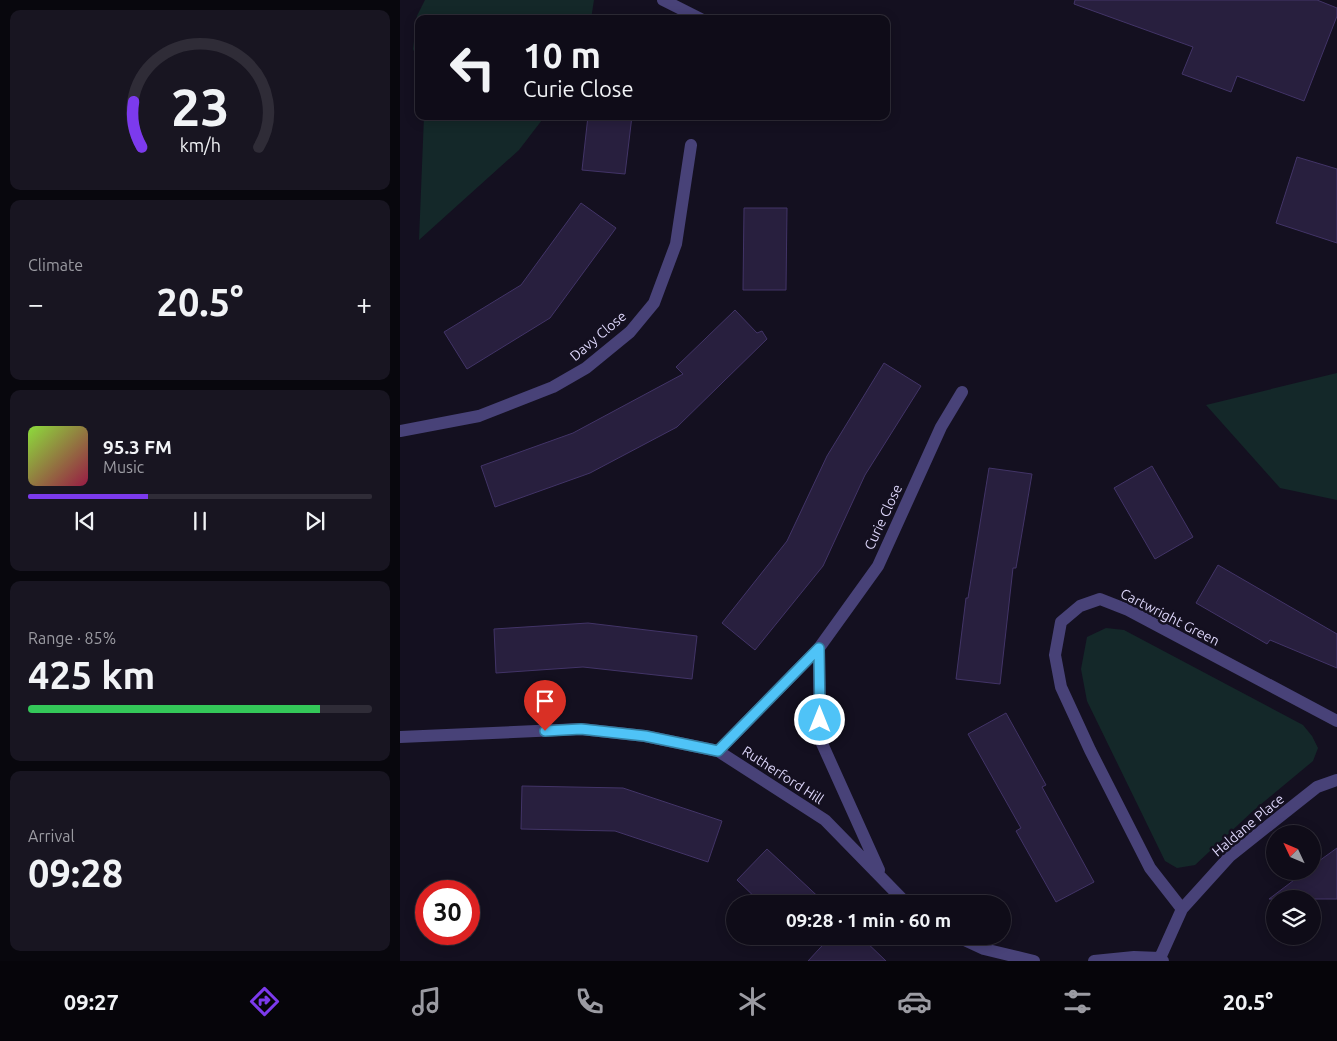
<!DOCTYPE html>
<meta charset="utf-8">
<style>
body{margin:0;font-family:Ubuntu,sans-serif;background:#181521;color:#f1f3f6;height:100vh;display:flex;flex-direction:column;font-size:19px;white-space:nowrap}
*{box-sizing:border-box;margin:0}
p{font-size:16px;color:#9b9ba2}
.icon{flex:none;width:28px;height:28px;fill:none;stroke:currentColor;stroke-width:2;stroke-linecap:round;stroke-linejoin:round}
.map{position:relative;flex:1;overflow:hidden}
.details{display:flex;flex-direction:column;gap:10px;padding:10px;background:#08070d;width:400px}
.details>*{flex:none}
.top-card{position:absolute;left:15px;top:15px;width:475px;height:105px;border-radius:10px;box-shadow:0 2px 12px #0003,0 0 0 1px #2f2c37;background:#0f0c18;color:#f1f3f6;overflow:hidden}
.needle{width:32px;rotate:314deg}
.buttons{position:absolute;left:866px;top:825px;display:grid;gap:10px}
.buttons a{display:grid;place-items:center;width:55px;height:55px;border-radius:50%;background:#0f0c18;box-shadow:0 2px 12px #0003,0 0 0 1px #2f2c37;font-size:25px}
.speed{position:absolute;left:15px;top:880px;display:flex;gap:10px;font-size:25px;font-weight:700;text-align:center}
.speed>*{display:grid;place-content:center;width:65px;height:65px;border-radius:50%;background:#0f0c18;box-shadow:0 2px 12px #0003,0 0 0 1px #2f2c37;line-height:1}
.speed .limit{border:8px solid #d22;background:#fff;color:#111}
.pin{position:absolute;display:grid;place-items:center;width:42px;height:42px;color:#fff;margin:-51px -21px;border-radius:50% 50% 50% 0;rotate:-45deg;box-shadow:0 0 5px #0007}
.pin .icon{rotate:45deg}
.me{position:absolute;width:55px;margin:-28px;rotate:0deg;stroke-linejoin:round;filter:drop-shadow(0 0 4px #0008)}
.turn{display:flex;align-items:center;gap:18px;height:105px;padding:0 25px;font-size:22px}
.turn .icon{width:65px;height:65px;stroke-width:2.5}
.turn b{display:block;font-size:35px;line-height:42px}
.big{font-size:38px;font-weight:600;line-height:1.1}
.details .widget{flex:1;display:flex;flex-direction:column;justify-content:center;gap:8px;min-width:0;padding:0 18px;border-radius:10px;background:#181521}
.details .dial{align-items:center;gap:0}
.dial svg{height:130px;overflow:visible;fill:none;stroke:#2f2c37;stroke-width:7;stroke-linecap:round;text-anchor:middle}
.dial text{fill:#f1f3f6;stroke:none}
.song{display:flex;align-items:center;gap:15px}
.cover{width:60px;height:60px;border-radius:8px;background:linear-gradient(135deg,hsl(90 70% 55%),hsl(340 70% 35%))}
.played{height:5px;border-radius:2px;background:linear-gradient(90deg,#7c3aed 35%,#2f2c37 35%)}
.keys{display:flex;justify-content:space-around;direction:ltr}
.heat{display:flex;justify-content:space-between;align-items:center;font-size:28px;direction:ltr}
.charge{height:8px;border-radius:4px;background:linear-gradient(90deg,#34c759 85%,#2f2c37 0)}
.trip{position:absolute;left:326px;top:895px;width:285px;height:50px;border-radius:25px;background:#0f0c18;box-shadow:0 2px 12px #0003,0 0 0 1px #2f2c37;font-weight:600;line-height:50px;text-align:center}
.menu{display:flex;height:80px;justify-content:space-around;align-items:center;background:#06050a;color:#9b9ba2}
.menu .icon{width:35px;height:35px}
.menu .selected{color:#7c3aed}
.menu b{font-size:22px;color:#f1f3f6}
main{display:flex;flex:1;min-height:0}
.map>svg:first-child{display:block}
.green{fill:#142829}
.building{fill:#281f3e;stroke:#423467}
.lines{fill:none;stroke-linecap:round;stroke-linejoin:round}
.minor{stroke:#484278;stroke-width:12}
.route-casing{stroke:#337fa1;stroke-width:12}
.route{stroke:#4fc3f7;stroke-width:9}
.labels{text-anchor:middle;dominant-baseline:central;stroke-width:5;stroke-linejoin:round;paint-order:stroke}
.street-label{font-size:14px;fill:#dcd5f9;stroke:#141020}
</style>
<main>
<section class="details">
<div class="widget dial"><svg viewBox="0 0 100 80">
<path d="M14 69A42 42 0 1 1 86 69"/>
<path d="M14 69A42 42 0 0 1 9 41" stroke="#7c3aed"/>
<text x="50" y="56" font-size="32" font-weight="700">23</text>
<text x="50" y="72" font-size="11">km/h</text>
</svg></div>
<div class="widget"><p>Climate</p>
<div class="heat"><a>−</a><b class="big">20.5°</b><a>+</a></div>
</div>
<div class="widget">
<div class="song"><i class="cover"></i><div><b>95.3 FM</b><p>Music</p></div></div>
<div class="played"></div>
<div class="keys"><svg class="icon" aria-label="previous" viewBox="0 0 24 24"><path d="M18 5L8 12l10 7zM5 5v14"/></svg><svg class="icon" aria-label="pause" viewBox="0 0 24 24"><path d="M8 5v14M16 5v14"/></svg><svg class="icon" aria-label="next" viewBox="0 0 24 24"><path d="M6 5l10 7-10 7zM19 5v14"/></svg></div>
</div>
<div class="widget"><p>Range · 85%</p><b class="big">425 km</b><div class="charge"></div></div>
<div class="widget"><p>Arrival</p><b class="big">09:28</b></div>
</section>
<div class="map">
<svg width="937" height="961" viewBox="0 0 937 961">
<rect width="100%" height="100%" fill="#141020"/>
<path class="green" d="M25,0H194L191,19H19V63L13,49L17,16Z
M24,116H145L119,150L19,240Z
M937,373V500L880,488L806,405Z
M706,628L724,630L903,725L912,736L918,748L913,761L854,810L795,865L777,868L765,861L687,701L681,669L687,637Z"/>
<path class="building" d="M675,0H917L937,8V16L904,101L837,76L831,92L782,74L793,47L674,4Z
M188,116H232L225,174L182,170Z
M897,157L937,169V243L876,223Z
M181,203L216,228L150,318L67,369L44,332L121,285Z
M344,208H387L386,290H343Z
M335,310L357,333L362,331L367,339L277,427L190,473L95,507L81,466L173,433L283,374L276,367Z
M484,363L521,386L465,475L423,566L355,650L322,623L387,541L427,456Z
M752,466L793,537L755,559L714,488Z
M589,468L632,474L616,568H613L600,684L556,679L566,598H568Z
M818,565L937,634V668L870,640L867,644L796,603Z
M188,623L297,636L292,679L183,667L96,673L94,629Z
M606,713L646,785L642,787L694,882L656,902L616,831L621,828L568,734Z
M122,786L223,788L322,821L308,862L215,831L121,829Z
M937,848V899H869L906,871H912V866Z
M367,849L396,876L426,904H362L337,880Z
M431,936H460L486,961H408Z"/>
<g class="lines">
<path class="minor" d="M263,0L301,19
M0,431L79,416L153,387L186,368L230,332L254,303L276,244L291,145
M419,648L420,739L479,870
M0,737L181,729L245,736L318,751L425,820L507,904
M318,751L419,648L478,566L541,427L562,392
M782,909L750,868L690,750L661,687L655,655L661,622L680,606L700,599L728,610L937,721
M556,936L584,949L634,961
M760,958L782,909L830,856L917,787L937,780
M694,961L734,957L760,958L763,961"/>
</g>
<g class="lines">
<defs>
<path id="route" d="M145,731L181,729L245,736L318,751L419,648L420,720"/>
</defs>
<use href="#route" class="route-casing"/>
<use href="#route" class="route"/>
</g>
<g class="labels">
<g class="street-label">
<text transform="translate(198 336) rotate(-40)">Davy Close</text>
<text transform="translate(483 517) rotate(-65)">Curie Close</text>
<text transform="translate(770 617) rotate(27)">Cartwright Green</text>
<text transform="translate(383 775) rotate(33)">Rutherford Hill</text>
<text transform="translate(848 825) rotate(-40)">Haldane Place</text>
</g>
</g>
</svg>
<div class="buttons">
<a><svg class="needle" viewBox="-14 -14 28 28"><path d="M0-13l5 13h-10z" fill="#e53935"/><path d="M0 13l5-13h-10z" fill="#9b9ba2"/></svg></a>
<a><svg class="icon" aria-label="layers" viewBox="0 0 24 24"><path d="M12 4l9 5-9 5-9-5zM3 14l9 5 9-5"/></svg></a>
</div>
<div class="speed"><div class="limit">30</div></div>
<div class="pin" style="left:145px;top:731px;background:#d93025"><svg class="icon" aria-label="arrive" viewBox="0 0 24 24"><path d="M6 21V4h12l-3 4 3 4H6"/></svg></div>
<svg class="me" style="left:420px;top:720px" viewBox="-20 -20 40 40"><circle r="17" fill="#4fc3f7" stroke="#fff" stroke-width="3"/><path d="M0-11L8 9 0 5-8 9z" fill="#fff"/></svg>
<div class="trip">09:28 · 1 min · 60 m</div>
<div class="top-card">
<div class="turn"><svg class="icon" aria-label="left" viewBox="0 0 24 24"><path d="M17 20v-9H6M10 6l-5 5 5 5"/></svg><div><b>10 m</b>Curie Close</div></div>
</div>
</div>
</main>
<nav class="menu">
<b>09:27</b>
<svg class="icon selected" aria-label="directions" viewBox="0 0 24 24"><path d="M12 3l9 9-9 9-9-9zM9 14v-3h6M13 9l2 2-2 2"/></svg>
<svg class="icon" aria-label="music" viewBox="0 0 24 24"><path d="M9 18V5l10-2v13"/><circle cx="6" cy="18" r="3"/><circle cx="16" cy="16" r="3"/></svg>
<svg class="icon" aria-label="phone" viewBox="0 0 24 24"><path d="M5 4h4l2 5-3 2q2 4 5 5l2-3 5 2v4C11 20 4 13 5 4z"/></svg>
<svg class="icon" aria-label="climate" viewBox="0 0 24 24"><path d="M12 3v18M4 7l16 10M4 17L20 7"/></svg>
<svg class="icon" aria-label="car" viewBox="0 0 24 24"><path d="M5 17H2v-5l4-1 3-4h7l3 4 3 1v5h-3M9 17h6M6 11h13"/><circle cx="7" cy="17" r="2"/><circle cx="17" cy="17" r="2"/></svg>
<svg class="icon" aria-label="filters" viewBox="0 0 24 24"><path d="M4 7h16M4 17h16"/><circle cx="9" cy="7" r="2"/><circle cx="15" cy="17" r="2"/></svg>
<b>20.5°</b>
</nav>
